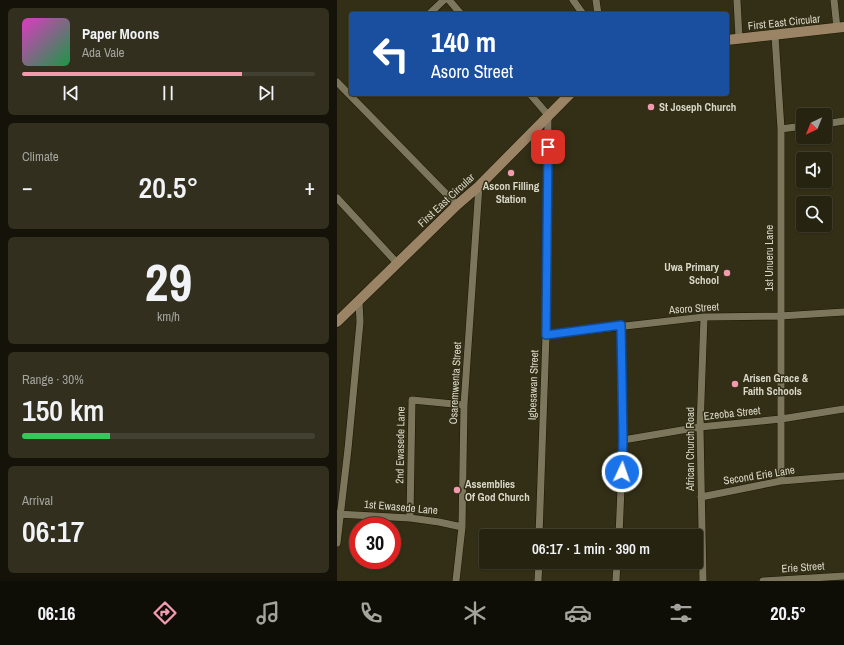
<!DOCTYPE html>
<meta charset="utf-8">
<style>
body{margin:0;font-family:"Archivo Narrow",sans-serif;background:#322f1e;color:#f1f3f6;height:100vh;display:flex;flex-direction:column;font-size:15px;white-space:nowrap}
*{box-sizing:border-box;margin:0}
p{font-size:13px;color:#a4a49f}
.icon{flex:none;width:22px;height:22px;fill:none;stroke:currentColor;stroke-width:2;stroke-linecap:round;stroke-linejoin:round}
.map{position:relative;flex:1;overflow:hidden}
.details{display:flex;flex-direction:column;gap:8px;padding:8px;background:#151309;width:337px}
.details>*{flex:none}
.top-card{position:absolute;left:12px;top:12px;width:380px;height:84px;border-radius:4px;box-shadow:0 1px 3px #0004,0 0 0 1px #424030;background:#1a4fa0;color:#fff;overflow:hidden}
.needle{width:26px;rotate:223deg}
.buttons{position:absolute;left:459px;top:108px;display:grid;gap:8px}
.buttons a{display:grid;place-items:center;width:36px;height:36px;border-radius:4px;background:#262310;box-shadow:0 1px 3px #0004,0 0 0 1px #424030;font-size:20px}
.speed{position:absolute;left:12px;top:517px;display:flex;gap:8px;font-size:20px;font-weight:700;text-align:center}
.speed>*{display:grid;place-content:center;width:52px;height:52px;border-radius:50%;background:#262310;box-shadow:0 1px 3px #0004,0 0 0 1px #424030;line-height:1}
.speed .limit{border:6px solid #d22;background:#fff;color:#111}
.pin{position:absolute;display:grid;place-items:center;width:34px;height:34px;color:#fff;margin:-17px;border-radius:8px;box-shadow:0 2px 6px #0006}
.me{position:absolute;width:44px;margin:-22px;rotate:3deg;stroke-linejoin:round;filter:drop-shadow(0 0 3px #0008)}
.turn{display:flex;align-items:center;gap:14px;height:84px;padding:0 16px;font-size:18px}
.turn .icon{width:52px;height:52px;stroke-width:2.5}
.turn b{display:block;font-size:28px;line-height:34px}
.big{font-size:30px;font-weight:600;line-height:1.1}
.details .widget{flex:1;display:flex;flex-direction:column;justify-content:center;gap:6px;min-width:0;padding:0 14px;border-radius:6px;background:#322f1e}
.details .dial{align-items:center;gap:0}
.dial b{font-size:52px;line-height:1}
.song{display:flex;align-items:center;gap:12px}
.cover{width:48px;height:48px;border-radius:6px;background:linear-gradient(135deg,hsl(310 70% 55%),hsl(140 70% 35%))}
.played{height:4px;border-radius:2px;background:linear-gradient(90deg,#f29aae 75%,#424030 75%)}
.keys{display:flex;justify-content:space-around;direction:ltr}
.heat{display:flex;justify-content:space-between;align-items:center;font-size:22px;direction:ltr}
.charge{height:6px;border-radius:3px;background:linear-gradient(90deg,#34c759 30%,#424030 0)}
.trip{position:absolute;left:142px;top:529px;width:224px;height:40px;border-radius:4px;background:#262310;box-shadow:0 1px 3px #0004,0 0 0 1px #424030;font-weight:600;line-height:40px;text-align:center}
.tabs{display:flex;height:64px;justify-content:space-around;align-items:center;background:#0f0e06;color:#a4a49f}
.tabs .icon{width:28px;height:28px}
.tabs .active{color:#f29aae}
.tabs b{font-size:18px;color:#f1f3f6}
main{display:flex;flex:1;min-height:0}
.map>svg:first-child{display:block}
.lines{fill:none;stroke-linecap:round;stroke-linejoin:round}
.street-casing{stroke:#1b1601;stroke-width:8}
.secondary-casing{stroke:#1b1601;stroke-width:11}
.street{stroke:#7b765c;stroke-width:7}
.secondary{stroke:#9b8365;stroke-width:10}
.route-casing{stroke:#114b97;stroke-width:10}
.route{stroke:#1a73e8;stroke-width:7}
.poi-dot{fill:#f29aae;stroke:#332f16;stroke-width:1.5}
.labels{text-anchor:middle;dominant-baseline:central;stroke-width:3;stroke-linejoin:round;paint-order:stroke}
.street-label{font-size:11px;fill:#dad8c9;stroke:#332f16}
.poi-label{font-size:11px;font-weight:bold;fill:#dad8c9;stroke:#332f16;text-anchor:start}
</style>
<main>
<section class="details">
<div class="widget">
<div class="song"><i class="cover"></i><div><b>Paper Moons</b><p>Ada Vale</p></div></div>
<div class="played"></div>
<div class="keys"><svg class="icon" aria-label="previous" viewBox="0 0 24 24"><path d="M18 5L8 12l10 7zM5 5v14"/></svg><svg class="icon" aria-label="pause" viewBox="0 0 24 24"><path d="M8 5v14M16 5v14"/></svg><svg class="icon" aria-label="next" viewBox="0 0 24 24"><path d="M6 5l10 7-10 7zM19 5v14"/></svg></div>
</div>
<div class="widget"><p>Climate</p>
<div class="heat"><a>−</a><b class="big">20.5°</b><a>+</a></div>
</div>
<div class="widget dial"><b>29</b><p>km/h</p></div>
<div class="widget"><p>Range · 30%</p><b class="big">150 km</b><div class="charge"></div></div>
<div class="widget"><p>Arrival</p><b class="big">06:17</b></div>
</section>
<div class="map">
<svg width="507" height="581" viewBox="0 0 507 581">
<rect width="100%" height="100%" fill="#332f16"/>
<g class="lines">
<defs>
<path id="street" d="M112,0L124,14
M236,0L246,14
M259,0L261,14
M400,0L402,38
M497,0L500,28
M92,14L107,0
M438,36L444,129V481
M0,82L120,205
M193,94L211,115L209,335L202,536
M488,124L507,121
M444,129L466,126
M0,198L61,264
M209,335L367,317L443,316L507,312
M286,440L363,427L444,419L507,409
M364,497L444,481L507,476
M0,514L73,518L102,522L125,527
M73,518L75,400L127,405
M282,536L286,440L284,325
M0,543L11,449L23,322L22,302
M119,581L125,527L127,405L142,186
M201,581L202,562
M279,581L280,562
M366,581L363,427L367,317
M426,581L507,576"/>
<path id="secondary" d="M390,40L507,27
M0,322L120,205L142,186L233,94"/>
</defs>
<use href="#street" class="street-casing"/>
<use href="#secondary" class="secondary-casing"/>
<use href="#street" class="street"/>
<use href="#secondary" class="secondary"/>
</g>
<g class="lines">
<defs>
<path id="route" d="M211,147L209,335L284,325L286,440L285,472"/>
</defs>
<use href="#route" class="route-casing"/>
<use href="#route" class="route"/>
</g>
<g class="poi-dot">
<circle cx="314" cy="107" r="4"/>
<circle cx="174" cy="173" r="4"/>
<circle cx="390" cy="273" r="4"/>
<circle cx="398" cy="384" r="4"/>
<circle cx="120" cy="490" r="4"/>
</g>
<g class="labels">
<g class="street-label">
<text transform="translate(447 22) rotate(-6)">First East Circular</text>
<text transform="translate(109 200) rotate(-43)">First East Circular</text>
<text transform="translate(432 258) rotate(-90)">1st Unueru Lane</text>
<text transform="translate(357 308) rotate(-4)">Asoro Street</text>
<text transform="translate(118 383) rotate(-87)">Osaremwenta Street</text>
<text transform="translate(196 385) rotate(-88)">Igbesawan Street</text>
<text transform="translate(395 413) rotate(-6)">Ezeoba Street</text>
<text transform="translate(63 445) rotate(-89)">2nd Ewasede Lane</text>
<text transform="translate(353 449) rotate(-90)">African Church Road</text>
<text transform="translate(422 475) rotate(-9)">Second Erie Lane</text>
<text transform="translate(64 507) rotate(5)">1st Ewasede Lane</text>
<text transform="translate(466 567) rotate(-4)">Erie Street</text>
</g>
<g class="poi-label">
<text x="322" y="107">St Joseph Church</text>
<text x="174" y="186" text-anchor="middle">Ascon Filling<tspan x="174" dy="13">Station</tspan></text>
<text x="382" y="267" text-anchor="end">Uwa Primary<tspan x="382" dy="13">School</tspan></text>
<text x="406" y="378">Arisen Grace &amp;<tspan x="406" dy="13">Faith Schools</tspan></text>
<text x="128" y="484">Assemblies<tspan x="128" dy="13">Of God Church</tspan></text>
</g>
</g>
</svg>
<div class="buttons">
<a><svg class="needle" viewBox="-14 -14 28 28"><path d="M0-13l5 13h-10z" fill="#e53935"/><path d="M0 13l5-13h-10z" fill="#a4a49f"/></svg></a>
<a><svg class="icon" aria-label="sound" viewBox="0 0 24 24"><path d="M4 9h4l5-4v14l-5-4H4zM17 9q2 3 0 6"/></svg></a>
<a><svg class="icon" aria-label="search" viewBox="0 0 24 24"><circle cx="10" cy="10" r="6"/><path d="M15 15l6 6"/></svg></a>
</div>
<div class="speed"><div class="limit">30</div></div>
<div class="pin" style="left:211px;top:147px;background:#d93025"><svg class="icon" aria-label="arrive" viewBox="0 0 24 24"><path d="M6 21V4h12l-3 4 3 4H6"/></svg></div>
<svg class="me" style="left:285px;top:472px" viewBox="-20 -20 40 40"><circle r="17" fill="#1a73e8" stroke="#fff" stroke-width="3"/><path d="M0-11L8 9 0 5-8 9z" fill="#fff"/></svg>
<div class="trip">06:17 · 1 min · 390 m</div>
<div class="top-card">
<div class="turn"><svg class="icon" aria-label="left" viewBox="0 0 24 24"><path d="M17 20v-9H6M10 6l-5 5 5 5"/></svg><div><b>140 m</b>Asoro Street</div></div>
</div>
</div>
</main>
<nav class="tabs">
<b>06:16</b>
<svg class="icon active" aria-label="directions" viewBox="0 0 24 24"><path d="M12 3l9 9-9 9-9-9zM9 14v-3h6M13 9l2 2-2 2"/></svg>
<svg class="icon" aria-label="music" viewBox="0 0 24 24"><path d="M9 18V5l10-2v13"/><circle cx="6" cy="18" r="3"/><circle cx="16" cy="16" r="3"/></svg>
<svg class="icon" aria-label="phone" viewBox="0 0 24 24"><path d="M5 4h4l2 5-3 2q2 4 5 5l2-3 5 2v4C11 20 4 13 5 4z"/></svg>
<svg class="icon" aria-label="climate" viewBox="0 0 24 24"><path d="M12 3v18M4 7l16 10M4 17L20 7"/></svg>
<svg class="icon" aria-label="car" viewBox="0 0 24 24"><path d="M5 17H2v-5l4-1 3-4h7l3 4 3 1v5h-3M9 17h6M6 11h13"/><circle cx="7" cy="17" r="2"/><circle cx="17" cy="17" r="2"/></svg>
<svg class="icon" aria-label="filters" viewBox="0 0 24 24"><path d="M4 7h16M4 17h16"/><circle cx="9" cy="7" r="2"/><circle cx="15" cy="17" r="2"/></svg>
<b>20.5°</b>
</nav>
